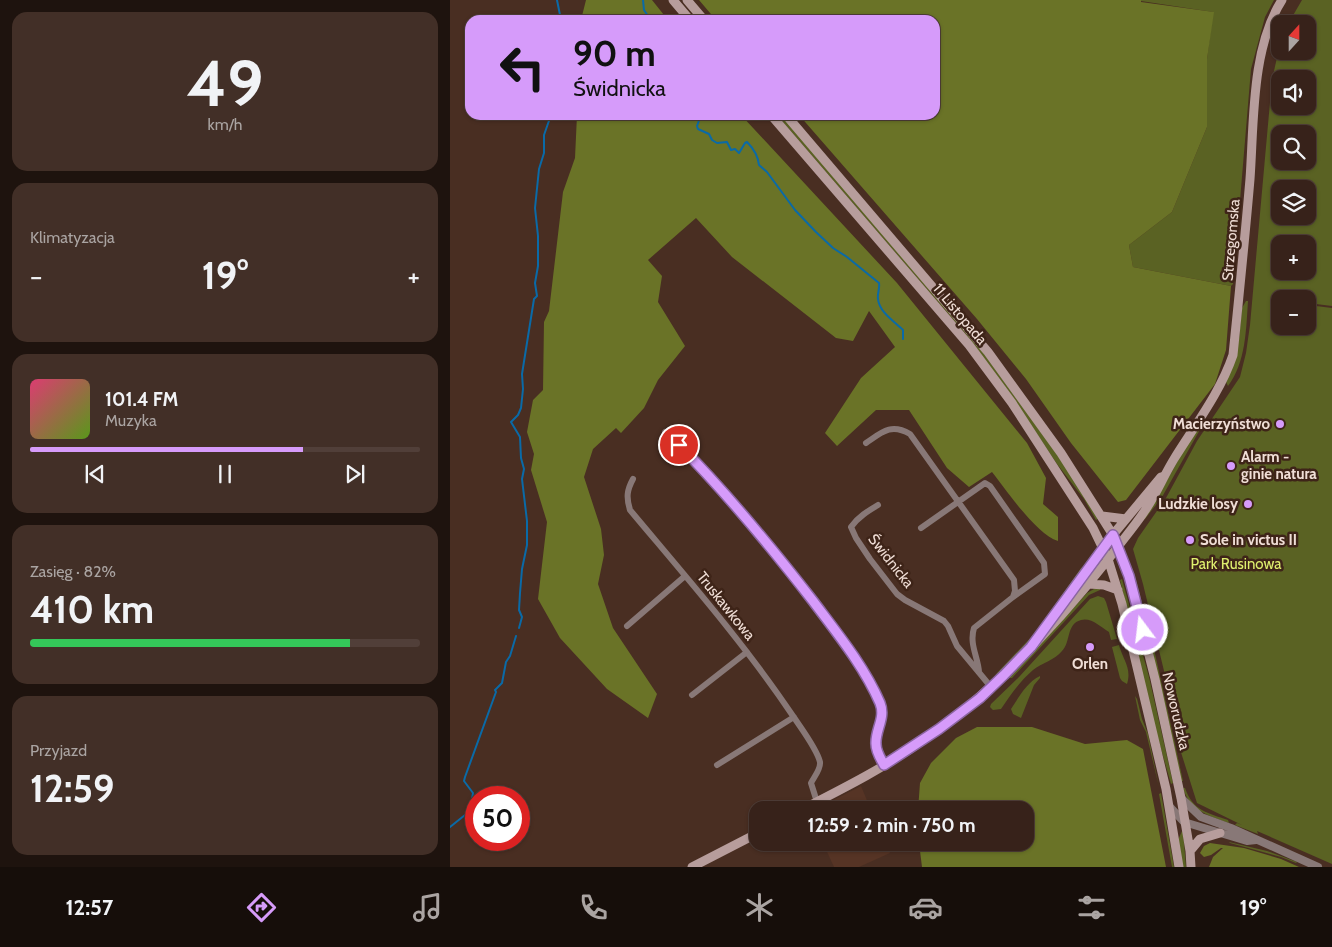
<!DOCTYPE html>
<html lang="pl">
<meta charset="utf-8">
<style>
body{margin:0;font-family:Cabin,sans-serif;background:#422f27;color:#f1f3f6;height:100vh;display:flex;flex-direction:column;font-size:19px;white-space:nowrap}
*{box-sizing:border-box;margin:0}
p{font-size:16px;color:#aaa4a2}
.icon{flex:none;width:28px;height:28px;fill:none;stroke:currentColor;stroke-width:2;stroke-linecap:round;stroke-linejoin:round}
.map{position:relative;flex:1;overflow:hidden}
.drawer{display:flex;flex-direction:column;gap:12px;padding:12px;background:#1e130e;width:450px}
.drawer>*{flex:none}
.guide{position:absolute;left:15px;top:15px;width:475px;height:105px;border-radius:15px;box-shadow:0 1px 4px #0004,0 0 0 1px #513f39;background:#d69bfa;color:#111;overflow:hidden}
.needle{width:32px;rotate:21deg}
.buttons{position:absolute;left:821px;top:15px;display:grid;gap:10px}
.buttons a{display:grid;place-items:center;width:45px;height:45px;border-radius:10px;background:#37221a;box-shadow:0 1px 4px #0004,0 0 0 1px #513f39;font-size:25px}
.speed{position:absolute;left:15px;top:786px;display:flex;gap:10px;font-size:25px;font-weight:700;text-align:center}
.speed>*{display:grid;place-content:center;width:65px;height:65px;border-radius:50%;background:#37221a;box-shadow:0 1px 4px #0004,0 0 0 1px #513f39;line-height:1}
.speed .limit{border:8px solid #d22;background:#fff;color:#111}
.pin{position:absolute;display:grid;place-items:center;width:42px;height:42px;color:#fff;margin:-21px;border:2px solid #fff;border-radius:50%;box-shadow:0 1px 5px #0007}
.me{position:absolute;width:55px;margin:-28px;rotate:345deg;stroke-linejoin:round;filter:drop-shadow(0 0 4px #0008)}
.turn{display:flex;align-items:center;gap:18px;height:105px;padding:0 25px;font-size:22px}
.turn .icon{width:65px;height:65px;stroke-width:2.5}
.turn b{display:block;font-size:35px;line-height:42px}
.big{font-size:38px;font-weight:700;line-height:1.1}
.drawer .widget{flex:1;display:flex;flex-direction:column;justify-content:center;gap:8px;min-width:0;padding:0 18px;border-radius:15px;background:#422f27}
.drawer .dial{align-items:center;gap:0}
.dial b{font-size:65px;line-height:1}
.song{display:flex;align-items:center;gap:15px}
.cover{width:60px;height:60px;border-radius:8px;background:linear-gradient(135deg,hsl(340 70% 55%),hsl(90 70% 35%))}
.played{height:5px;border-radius:2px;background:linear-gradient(90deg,#d69bfa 70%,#513f39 70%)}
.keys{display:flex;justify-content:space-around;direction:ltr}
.heat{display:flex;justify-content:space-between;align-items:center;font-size:28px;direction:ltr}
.charge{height:8px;border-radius:4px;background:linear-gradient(90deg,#34c759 82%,#513f39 0)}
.trip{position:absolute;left:299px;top:801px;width:285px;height:50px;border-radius:15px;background:#37221a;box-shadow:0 1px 4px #0004,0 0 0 1px #513f39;font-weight:700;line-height:50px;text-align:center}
.tab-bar{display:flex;height:80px;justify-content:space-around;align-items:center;background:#160e0a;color:#aaa4a2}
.tab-bar .icon{width:35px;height:35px}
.tab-bar .current{color:#d69bfa}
.tab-bar b{font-size:22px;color:#f1f3f6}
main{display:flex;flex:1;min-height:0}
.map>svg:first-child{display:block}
.built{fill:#563425}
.green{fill:#5a6223;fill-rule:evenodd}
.forest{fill:#6a7327}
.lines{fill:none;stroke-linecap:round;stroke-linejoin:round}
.stream{stroke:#0a6aa7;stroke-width:2}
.minor{stroke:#887877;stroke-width:6}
.tertiary{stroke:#887877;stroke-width:8}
.secondary{stroke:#b79d9c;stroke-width:9}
.route-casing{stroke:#8b65a2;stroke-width:12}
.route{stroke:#d69bfa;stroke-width:9}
.poi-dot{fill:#d69bfa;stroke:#3e2418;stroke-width:2}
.labels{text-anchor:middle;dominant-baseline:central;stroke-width:5;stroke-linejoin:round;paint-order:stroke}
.street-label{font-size:15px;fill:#f0ded6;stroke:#3e2418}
.poi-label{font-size:15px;font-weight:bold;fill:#f0ded6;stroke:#3e2418;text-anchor:end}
.park-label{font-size:15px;fill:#deef6e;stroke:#3e2418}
</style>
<main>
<section class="drawer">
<div class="widget dial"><b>49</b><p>km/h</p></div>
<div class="widget"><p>Klimatyzacja</p>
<div class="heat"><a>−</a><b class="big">19°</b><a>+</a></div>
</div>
<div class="widget">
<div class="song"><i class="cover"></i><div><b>101.4 FM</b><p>Muzyka</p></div></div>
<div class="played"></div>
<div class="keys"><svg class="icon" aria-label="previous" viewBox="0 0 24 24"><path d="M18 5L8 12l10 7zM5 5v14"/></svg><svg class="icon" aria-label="pause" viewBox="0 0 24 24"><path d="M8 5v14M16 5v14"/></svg><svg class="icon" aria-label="next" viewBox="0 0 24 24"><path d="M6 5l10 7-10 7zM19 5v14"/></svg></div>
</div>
<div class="widget"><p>Zasięg · 82%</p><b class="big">410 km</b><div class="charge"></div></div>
<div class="widget"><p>Przyjazd</p><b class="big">12:59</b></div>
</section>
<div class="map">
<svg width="882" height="867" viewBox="0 0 882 867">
<rect width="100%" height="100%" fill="#492e22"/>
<path class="built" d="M411,786L421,810H364Z
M373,843H435L440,853L409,867H384Z"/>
<path class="green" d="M691,0H824L815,17L801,69L783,284L781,286L683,267L679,245L722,212L757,127V59L763,12L691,1Z
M852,0H882V306L858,303V299L826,300L830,301V326H858V305L882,308V864L807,831L808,834L785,825L787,823L792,825L747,803L729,746L715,675L693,584L683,549L688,538L716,498L747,441L790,377L796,353L800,325L822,80L830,44V51H858V24H838ZM830,79H858V106H830ZM830,134H858V161H830ZM830,189H858V216H830ZM830,244H858V271H830Z
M327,115H331L521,336L611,460L649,518L646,520L634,499L607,464L562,396L519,338Z
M796,301H798C796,330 796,362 778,386L776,382L789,339L792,308Z
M747,426H752L712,497L695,519L693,518L710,493Z
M633,567L588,631L552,670L545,675L585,633L631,568Z
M684,575L685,576L704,649L733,781H731L701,646L682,576Z
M672,579L699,677L723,783L721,784L705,728L670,580Z
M651,588L650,590L639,595L562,678H559L637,593L644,589Z
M648,596L654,598L656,602L667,639L661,640L659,632C651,627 641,617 631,620C616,624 621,642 612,651C605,660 592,663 583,670C570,681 560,696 551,709L543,710L540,707L541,704L569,677L640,599Z
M669,645C673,660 682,668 677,684L672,681L670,678L662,647Z
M590,676V678L584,685L571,718L563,714L561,709C569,697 577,682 590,676Z
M685,696L687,699L692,719L698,734L709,787L696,732L690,720Z
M733,788H735C743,811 758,813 778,820L779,823C759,816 739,810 733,788Z
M711,793L724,867H722L709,794Z
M732,831H733L736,867H732L728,840Z
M779,842L817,851L847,862L846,863L831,857L780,843Z"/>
<path class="forest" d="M136,0H202L218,20H131Z
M249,0H691V2L764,12L757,59V127L722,212L679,245L683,267L781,286L776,350L765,384L676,500L668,502L621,443L576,379L527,319L349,115H485V20H266Z
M127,115H291L447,283L577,443L596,478L593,504L608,517V541C586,534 557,491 542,472L519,487L497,468L459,410H426L387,446L375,433L411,378L445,347L419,311L403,341L386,338L282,257L246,218L198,260L212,276L208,302L235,346L208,380L194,408L171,433L166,428L143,449L134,477L151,529L154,555L148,584L163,628L207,694L198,718L157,689L110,638L88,599L97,522L81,470L84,454L77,432L83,400L93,390L94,322L99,311L113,192L125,158Z
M527,727H582L635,744L677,740L693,749L716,867H472L469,843L575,842V810H468L470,783L481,763L506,738Z
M760,843L794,848L831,859L849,867H759L763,857L773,848H771L761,855L754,857L750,853L754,846Z"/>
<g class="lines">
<path class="stream" d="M107,0L111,20
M193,0L194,10L198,16V20
M251,115L247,126L248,129L259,134L262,140L267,143L277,142L281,150L285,149L289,153L295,143L297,142C304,149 308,156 309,165L317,172L345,210L366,232L383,248L397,257L429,283C430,289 427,294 428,299C429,312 445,322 453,330V339
M69,628L72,617L69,610L70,593L72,569L77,545V521L72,479L74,469L71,458L70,437L61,422L68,415L71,408L73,389L72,374L84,299L87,296L85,283L88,266V236L85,208L89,169L94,153V135L101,115
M0,827L20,811L23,793L14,781L15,777L46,692L45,690L52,683L56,662L60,656L66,636"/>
<path class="minor" d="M215,432L257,473L310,534L390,636L417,679L430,705L432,719L426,743L427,752L434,765
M416,443C432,432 441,423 460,434L564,580L565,591L563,597L524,628C519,644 528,657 529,672
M183,479C177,490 176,497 180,510C236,577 294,643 343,716C351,728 367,749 370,762C371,769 364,777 361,783L367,802
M428,505C418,511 408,517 401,527L406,538L420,559L447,594L455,600L494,621L498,626L507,646L541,687
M471,528L535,483L540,486L594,563L595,574L563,597
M177,626L235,576
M242,695L297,652
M267,765L344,717"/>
<path class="tertiary" d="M731,798L751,817L781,828L868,867
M720,807L734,822L797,841L806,840"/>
<path class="secondary" d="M223,0L240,20
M237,0L254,20
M321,115L519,345L562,403L643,528L658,559L672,604L716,789L729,867
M336,115L538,352L611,453L663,535L679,576L705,679L731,798L740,851L741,867
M652,516L676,519
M639,584L654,585L668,590
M597,624L666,531L711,477
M351,810C392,789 434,768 472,741C545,691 606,626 660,557C671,542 684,527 694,512C706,495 713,477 724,459C745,425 770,393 783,355C789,296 795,238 800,179C804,124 801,48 832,0
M740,851L750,839L770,833
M242,867L308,833"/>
</g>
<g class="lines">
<defs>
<path id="route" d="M229,445C278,494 321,547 363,601C387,633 414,666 430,703C436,718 425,730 426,744C426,752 431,759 434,765L489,729L530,698L554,675L581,647L663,535L679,576L693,630"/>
</defs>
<use href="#route" class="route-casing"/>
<use href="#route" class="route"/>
</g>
<g class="poi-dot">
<circle cx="830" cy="424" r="5"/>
<circle cx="781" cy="466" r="5"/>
<circle cx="798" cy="504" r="5"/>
<circle cx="740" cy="540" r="5"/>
<circle cx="640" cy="647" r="5"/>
</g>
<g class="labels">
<g class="street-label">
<text transform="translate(781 240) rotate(-85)">Strzegomska</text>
<text transform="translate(510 314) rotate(50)">11 Listopada</text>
<text transform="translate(441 561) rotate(52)">Świdnicka</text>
<text transform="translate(276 606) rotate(51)">Truskawkowa</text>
<text transform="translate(726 711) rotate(77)">Noworudzka</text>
</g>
<g class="poi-label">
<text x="820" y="424">Macierzyństwo</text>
<text x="791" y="457" text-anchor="start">Alarm -<tspan x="791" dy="17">ginie natura</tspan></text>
<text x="788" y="504">Ludzkie losy</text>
<text x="750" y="540" text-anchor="start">Sole in victus II</text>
<text x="640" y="664" text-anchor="middle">Orlen</text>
</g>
<g class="park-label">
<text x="786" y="564">Park Rusinowa</text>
</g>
</g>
</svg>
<div class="buttons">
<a><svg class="needle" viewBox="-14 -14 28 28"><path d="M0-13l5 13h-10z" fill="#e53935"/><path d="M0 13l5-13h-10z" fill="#aaa4a2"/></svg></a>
<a><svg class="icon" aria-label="sound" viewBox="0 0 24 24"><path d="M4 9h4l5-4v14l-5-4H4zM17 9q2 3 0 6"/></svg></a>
<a><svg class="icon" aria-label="search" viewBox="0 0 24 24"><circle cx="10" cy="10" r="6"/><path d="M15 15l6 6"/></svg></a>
<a><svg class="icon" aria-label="layers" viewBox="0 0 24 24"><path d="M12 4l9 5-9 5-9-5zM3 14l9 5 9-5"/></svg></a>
<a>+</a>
<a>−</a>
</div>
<div class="speed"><div class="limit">50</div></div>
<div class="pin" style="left:229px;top:445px;background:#d93025"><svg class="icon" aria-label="arrive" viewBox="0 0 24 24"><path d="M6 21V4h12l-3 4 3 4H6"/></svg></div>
<svg class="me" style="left:693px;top:630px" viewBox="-20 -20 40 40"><circle r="17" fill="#d69bfa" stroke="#fff" stroke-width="3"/><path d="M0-11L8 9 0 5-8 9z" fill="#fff"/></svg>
<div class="trip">12:59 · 2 min · 750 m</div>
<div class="guide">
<div class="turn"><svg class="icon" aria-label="left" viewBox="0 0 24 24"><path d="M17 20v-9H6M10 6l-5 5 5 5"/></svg><div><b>90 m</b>Świdnicka</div></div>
</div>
</div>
</main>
<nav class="tab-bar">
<b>12:57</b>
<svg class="icon current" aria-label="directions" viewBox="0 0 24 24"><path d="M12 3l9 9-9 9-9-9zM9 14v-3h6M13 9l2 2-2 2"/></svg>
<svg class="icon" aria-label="music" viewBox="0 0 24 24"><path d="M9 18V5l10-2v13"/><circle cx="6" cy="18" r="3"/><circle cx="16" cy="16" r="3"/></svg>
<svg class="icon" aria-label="phone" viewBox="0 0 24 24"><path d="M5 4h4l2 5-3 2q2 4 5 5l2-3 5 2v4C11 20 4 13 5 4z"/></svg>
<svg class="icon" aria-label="climate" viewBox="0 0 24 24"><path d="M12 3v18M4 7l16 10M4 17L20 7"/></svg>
<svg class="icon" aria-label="car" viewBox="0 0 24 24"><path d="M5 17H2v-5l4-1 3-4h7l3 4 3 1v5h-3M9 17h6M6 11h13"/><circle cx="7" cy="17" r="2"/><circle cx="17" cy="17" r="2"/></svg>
<svg class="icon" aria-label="filters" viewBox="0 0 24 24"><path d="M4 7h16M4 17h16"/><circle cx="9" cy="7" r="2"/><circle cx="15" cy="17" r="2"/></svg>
<b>19°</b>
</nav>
